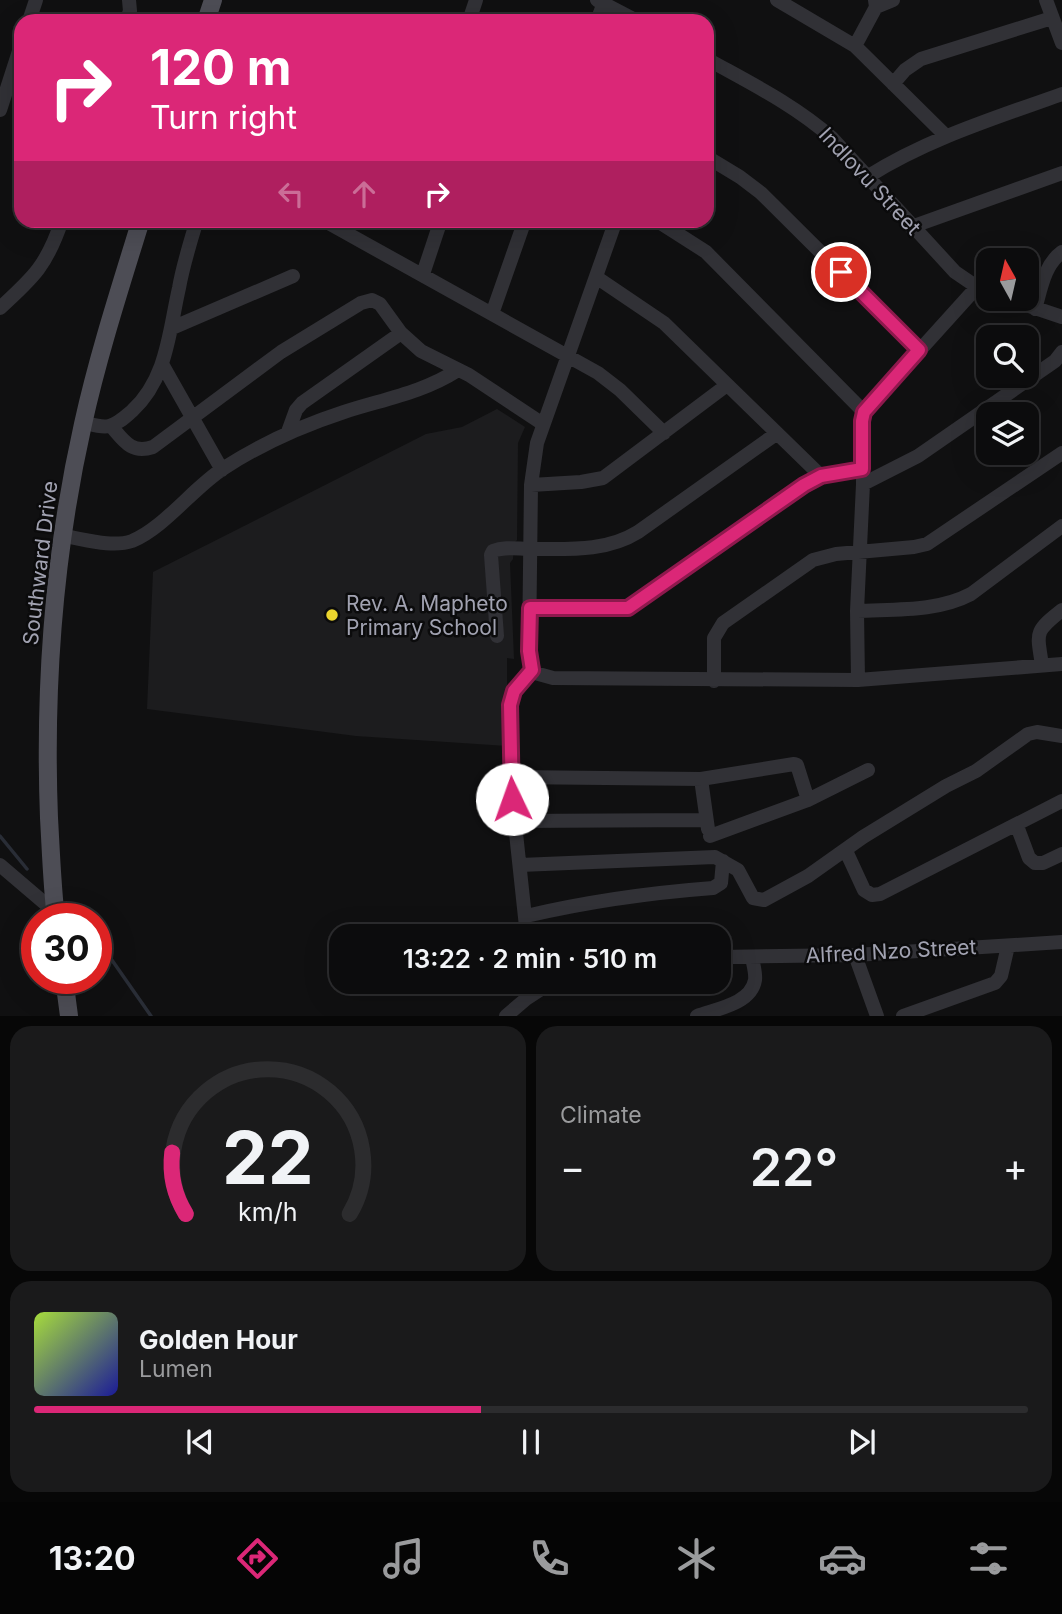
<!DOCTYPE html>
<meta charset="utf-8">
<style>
body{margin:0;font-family:Inter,sans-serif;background:#1a1a1b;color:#f1f3f6;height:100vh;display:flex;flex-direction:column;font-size:26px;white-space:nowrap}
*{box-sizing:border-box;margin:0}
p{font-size:23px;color:#9a9b9d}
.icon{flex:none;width:38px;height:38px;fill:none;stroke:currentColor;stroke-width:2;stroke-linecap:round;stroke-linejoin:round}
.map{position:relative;height:1016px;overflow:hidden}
.details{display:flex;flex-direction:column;gap:10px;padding:10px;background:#070707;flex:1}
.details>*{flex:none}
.guide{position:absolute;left:14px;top:14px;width:700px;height:214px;border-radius:21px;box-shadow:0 7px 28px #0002,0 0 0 2px #2c2c2e;background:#db2777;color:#fff;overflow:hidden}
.needle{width:46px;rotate:352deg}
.controls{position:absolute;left:976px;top:248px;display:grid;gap:14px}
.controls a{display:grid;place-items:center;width:63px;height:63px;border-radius:14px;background:#0c0c0d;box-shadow:0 7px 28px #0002,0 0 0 2px #2c2c2e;font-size:35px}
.speed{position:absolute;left:21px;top:903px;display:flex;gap:14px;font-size:35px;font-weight:700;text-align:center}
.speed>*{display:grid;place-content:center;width:91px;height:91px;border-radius:50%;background:#0c0c0d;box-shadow:0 7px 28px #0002,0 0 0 2px #2c2c2e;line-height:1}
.speed .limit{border:10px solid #d22;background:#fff;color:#111}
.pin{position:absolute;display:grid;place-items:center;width:60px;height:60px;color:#fff;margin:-30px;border:4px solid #fff;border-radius:50%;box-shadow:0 2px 7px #0007}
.me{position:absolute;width:77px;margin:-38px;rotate:357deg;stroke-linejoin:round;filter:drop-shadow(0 0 5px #0008)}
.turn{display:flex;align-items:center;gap:24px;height:147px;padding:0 21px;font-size:32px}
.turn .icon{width:91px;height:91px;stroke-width:2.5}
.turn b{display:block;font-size:49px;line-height:60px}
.lanes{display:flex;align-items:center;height:66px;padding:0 21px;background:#0003;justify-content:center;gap:35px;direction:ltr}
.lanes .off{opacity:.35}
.big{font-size:52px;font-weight:600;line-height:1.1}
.details .widget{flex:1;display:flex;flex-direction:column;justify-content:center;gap:10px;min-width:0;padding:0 24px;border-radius:21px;background:#1a1a1b}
.details .dial{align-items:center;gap:0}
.dial svg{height:182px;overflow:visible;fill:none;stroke:#2c2c2e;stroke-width:7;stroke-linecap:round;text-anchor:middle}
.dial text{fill:#f1f3f6;stroke:none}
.song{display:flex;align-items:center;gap:21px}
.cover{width:84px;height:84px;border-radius:10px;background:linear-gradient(135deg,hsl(80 70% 55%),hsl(240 70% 35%))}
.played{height:7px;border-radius:4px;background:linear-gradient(90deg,#db2777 45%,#2c2c2e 45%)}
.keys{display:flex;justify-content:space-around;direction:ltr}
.heat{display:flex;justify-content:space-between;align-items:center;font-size:38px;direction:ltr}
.details .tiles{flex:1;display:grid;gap:10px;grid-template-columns:1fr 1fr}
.widget:last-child{grid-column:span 2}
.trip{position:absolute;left:329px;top:924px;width:402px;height:70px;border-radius:21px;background:#0c0c0d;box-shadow:0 7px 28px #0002,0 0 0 2px #2c2c2e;font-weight:600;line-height:70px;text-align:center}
.dock{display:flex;height:112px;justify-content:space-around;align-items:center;background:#050505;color:#9a9b9d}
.dock .icon{width:49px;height:49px}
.dock .on{color:#db2777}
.dock b{font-size:32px;color:#f1f3f6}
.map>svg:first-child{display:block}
.built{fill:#1c1c1e}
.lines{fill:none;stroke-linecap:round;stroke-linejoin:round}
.stream{stroke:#292d36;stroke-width:3.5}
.minor{stroke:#313136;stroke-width:14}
.major{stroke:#4d4d55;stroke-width:18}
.route-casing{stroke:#8e194d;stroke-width:18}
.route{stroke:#db2777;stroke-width:12}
.poi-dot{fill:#ead42e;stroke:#0b0b0c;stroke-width:2.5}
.labels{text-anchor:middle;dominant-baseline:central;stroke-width:5;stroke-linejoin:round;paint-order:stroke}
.street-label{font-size:21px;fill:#a1a2b1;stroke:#0b0b0c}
.poi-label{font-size:21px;fill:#a1a2b1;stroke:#0b0b0c;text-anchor:start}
</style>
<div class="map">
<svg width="1062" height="1016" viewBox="0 0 1062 1016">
<rect width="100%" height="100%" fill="#101011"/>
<path class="built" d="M497,409L525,427L518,443L517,540L514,543L513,559L510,563L514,659L507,658V746L356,736L147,709L153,572L426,434L462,427Z"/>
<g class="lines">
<path class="stream" d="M0,836L27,869
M100,943L151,1016"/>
<path class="minor" d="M597,0L637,21
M777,0L855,46L946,136
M1046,0L1062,43
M876,7L893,0
M29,21L36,0
M126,21L130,11L129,0
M354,21H377
M469,21L476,0
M597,21L605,0
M855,46L876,7L875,0
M707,59C750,83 795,105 832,138L955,272L977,287L989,292
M893,84L905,70L921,59L1052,18
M0,110L21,45
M707,157L740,177L761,193L919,350
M867,177C927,139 995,118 1062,94
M323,220L598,373L620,390L664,433
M616,220L537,443L531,485L529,651L535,673L553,678L858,680L1062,664
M656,220L706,252L864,412
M911,227L1062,173
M423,274L441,220
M596,277L664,323L821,476
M1008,299L1062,317
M0,308C34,277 47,265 62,220
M1035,309C1041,289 1044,265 1062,252
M492,314L525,220
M172,328L293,276
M162,364L222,470
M83,422C91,424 101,428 109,426C118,424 125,417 132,411C167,379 169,332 179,288C183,265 190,243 197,220
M111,426C124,441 131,454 153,447L281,352L361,303L372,300L380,304L401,333L421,351L469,375L543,424
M288,432L296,410L302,403L401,333
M863,484L918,456L1055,361L1062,352
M531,485L581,482L603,478L727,385
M64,536C84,539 112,548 132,541C164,528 194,487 224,468C261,444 301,426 344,412C384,399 422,393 458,370
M530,608L628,609L804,485L821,476L862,469
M857,611C895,609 937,612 971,594L1062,526
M497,636L491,555L493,551C505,546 518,549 531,549C568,549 606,552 638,532L776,434
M1042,665C1037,632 1034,632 1062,610
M858,680L857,611L863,484L862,421L864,412L977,287
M714,681V638L723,623L813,560L836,554L914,547L927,544L1062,453
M510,777L701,779L794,764L797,765L808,800
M701,779L708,829
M514,821L706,820
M1017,826L1029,858L1035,863H1043L1062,854
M710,836L808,800L868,770
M846,851L864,890L872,895L880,894L1062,801
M0,865L55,912
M520,865L715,857L738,870L753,898L764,900L808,876L863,837L946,786L976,771L1028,734L1037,732L1062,736
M526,916C590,901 647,893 713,888L721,883L723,861
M527,936L510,777V705L514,691L532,670
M855,955L877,1016
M719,957L855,955L1062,942
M506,1016L526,999L552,982
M697,1016C716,1009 751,1004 755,980C756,973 753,964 752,957
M903,1016L995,983L1001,976L1008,946"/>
<path class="major" d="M206,21L213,0
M56,919C52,885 51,852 49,818C44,687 54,553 83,424C98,356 120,288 141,220
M64,978L69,1016"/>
</g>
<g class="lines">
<defs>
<path id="route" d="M512,799L510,705L514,691L532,670L529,651L530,608H628L804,485L821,476L862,469V421L864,412L919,350L841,272"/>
</defs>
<use href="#route" class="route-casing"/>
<use href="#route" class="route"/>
</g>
<circle class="poi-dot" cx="332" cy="615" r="7"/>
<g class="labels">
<g class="street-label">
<text transform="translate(870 181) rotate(47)">Indlovu Street</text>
<text transform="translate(40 563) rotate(-83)">Southward Drive</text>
<text transform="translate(891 951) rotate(-3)">Alfred Nzo Street</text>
</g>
<g class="poi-label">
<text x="346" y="603">Rev. A. Mapheto<tspan x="346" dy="24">Primary School</tspan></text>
</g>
</g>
</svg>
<div class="controls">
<a><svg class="needle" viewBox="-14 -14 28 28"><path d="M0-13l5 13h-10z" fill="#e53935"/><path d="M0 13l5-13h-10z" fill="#9a9b9d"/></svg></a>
<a><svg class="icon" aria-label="search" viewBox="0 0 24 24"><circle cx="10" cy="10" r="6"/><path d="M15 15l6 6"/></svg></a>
<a><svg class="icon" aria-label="layers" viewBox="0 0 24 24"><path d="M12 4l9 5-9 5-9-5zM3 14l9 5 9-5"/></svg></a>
</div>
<div class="speed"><div class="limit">30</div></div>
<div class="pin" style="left:841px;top:272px;background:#d93025"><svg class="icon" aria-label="arrive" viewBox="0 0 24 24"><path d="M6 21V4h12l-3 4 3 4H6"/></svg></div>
<svg class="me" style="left:512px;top:799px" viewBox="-20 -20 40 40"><circle r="19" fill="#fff"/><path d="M0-13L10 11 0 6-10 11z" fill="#db2777"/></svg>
<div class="trip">13:22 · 2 min · 510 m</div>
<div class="guide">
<div class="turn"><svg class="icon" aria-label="right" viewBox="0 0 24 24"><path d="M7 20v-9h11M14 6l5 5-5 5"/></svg><div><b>120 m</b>Turn right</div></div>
<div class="lanes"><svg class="icon off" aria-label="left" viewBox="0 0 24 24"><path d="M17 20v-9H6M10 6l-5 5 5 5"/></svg><svg class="icon off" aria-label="ahead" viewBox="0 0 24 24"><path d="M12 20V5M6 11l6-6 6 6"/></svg><svg class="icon" aria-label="right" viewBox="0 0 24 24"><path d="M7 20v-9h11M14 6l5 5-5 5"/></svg></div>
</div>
</div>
<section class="details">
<div class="tiles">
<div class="widget dial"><svg viewBox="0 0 100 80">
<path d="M14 69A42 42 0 1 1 86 69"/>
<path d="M14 69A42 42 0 0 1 8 42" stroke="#db2777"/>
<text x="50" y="56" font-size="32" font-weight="700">22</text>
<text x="50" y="72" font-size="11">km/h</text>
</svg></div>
<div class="widget"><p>Climate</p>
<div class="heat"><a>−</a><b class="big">22°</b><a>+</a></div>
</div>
<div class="widget">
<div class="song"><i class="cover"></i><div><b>Golden Hour</b><p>Lumen</p></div></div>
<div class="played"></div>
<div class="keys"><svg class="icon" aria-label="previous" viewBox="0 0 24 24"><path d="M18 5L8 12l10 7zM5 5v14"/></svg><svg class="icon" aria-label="pause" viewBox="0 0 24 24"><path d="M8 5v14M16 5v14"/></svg><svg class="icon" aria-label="next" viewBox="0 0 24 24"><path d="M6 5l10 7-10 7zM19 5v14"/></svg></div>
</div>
</div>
</section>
<nav class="dock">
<b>13:20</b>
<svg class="icon on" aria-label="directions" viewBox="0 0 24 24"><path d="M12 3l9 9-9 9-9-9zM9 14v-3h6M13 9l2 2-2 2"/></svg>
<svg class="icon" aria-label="music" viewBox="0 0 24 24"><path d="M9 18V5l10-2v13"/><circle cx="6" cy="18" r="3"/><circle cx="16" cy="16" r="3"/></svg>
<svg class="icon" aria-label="phone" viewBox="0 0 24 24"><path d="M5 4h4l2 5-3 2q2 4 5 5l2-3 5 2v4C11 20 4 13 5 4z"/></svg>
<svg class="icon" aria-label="climate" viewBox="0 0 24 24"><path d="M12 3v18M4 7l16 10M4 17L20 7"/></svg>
<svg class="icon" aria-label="car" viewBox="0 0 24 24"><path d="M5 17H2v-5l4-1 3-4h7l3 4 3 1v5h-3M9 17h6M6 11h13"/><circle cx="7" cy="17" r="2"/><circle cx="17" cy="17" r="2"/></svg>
<svg class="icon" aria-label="filters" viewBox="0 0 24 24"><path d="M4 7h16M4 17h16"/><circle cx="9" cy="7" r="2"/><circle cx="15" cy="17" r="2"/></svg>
</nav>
